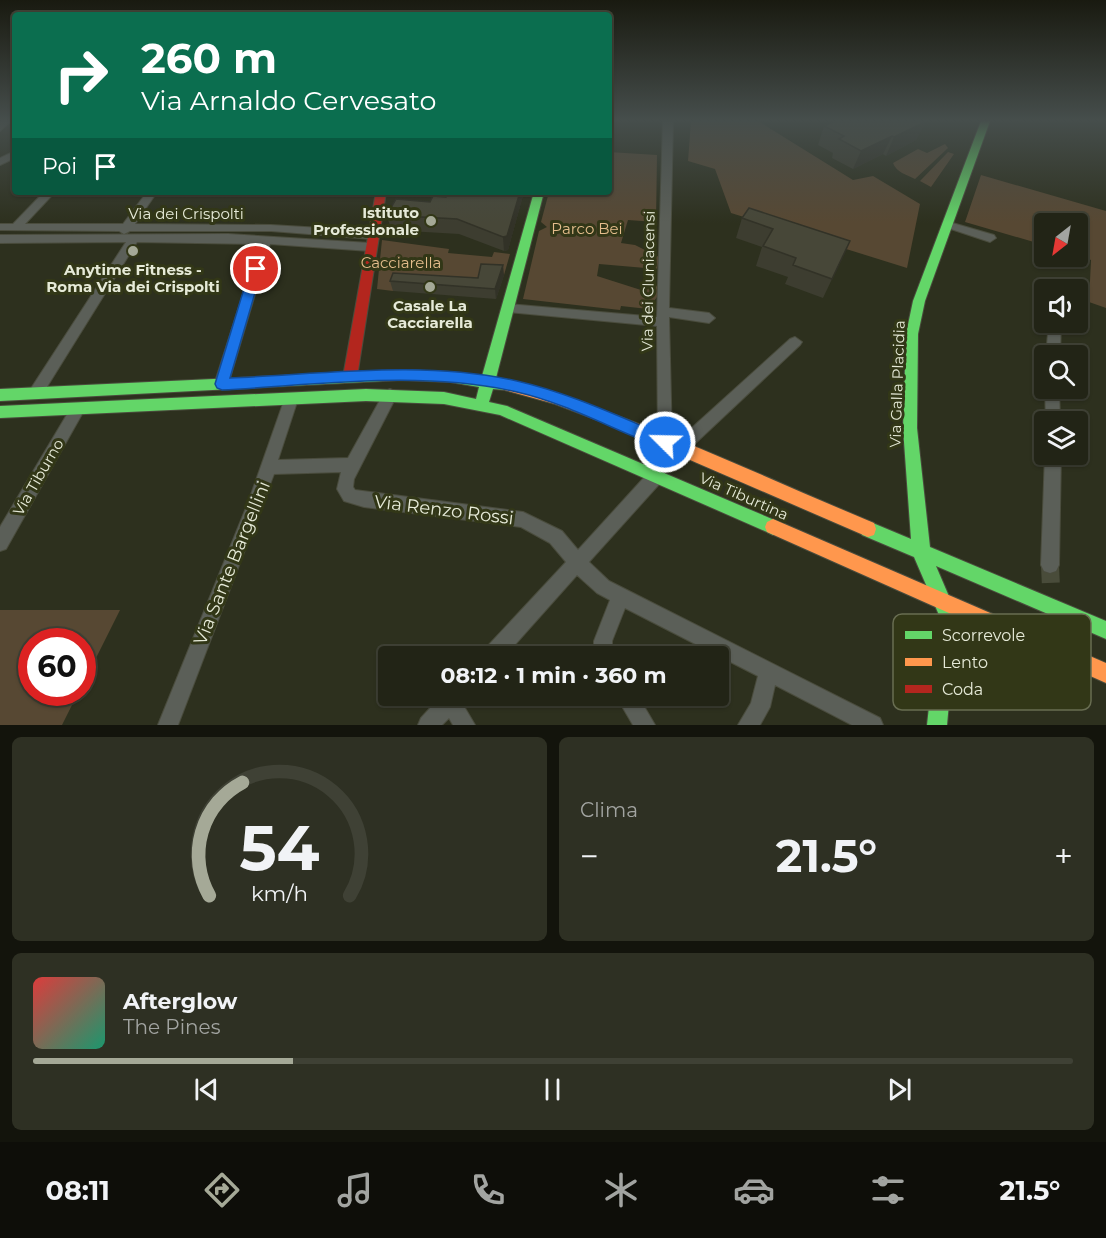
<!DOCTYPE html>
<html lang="it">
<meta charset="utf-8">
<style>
body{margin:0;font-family:Montserrat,sans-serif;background:#2e3023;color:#f1f3f6;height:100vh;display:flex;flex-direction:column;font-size:22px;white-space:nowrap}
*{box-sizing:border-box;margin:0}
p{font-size:20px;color:#a2a4a1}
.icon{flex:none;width:33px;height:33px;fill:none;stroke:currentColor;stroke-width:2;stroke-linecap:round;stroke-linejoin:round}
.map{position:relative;height:725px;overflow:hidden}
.sheet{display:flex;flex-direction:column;gap:12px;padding:12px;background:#13140c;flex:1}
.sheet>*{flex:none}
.banner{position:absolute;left:12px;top:12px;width:600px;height:183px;border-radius:6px;box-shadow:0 2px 4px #0004,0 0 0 2px #3f4135;background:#0b6e4f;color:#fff;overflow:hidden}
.needle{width:39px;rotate:211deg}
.buttons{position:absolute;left:1034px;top:213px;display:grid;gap:12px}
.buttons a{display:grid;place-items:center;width:54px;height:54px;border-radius:6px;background:#222416;box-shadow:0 2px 4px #0004,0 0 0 2px #3f4135;font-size:30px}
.speed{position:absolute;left:18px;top:628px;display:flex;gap:12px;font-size:30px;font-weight:700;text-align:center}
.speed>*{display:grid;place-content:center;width:78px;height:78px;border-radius:50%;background:#222416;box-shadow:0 2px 4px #0004,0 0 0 2px #3f4135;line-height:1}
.speed .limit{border:9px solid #d22;background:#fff;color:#111}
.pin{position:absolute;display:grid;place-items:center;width:51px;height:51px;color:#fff;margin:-26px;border:3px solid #fff;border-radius:50%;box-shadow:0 2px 6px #0007}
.me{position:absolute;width:66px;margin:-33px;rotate:293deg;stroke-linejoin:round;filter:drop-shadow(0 0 4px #0008)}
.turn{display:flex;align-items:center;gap:21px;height:126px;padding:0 30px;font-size:27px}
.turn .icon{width:78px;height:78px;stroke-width:2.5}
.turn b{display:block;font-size:42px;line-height:51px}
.then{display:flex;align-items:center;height:57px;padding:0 30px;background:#0003;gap:12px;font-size:22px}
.big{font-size:45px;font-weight:700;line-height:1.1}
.sheet .widget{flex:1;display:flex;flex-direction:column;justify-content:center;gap:9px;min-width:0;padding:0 21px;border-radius:9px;background:#2e3023}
.sheet .dial{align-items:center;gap:0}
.dial svg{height:156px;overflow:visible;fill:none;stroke:#3f4135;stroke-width:7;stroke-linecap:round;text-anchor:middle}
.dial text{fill:#f1f3f6;stroke:none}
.song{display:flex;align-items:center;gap:18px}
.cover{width:72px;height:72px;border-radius:9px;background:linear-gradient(135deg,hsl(0 70% 55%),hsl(160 70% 35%))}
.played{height:6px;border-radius:3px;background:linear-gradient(90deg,#a5a997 25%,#3f4135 25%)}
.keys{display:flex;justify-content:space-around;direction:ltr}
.heat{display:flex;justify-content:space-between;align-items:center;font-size:33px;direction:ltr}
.sheet .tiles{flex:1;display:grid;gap:12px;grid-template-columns:1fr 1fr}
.widget:last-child{grid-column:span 2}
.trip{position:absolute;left:378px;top:646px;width:351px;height:60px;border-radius:6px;background:#222416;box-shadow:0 2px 4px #0004,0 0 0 2px #3f4135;font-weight:700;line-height:60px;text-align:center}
.dock{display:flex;height:96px;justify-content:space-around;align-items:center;background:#0e0e09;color:#a2a4a1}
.dock .icon{width:42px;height:42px}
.dock .selected{color:#a5a997}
.dock b{font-size:27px;color:#f1f3f6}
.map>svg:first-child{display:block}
.green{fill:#574833}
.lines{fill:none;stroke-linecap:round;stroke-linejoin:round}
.street-tunnel{stroke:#494c3a;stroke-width:18;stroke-dasharray:18 9;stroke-linecap:butt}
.street-casing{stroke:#4a4c3d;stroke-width:2}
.fast-casing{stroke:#4a4c3d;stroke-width:2}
.slow-casing{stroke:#4a4c3d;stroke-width:2}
.jam-casing{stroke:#4a4c3d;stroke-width:2}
.street{fill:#5b5f58;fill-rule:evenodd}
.fast{fill:#63d668;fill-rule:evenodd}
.slow{fill:#ff974d;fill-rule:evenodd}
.jam{fill:#b3261e;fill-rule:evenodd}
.wall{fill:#3d3d30}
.shaded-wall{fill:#323227}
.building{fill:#474738;stroke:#323227;stroke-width:1.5}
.route{fill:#1a73e8;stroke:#114b97;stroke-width:1.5}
.poi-dot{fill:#a5a997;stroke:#323717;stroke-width:2}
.labels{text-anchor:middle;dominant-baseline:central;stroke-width:6;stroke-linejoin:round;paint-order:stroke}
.poi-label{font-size:15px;font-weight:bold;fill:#e6ead8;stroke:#323717}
.street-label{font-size:15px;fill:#e6ead8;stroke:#323717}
.park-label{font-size:15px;fill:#e4bd8c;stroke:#323717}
.near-street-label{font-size:18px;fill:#e6ead8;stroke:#323717}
.key{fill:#323717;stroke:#686d51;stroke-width:1.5}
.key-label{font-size:16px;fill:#e6ead8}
</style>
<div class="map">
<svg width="1106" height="725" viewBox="0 0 1106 725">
<rect width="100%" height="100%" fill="#2d301e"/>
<path class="green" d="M691,121H758L853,180L873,176L920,204L907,268L731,213L715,169L688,161Z
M945,144L948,148L915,179C907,175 896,172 893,163L918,149L927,153Z
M609,152L657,155L656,222L628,220L621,243L635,245L659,257L657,269L599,264L597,276L641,290L652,285L660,286V293L648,309L621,306L620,310L523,299L539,231L547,227L541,222L549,192H609Z
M948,152L954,154L931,187L920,181Z
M981,175L1106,211V308L1089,302L1091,260L1077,255V224H1044V245L965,222Z
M382,240L449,249L448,253L492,257L494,252L510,254L504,275L483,274L480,288L396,282L393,291L377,289Z
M0,610H120L83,684L82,642H32V693H78L62,725H0Z"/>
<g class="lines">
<path class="street-tunnel" d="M1050,565L1051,588"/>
<defs>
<path id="street" d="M2,121H11L0,131V123Z
M663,121H673L669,308L709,313L715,318L709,323L669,317L672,442L670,446L665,448L660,446L658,442L657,326L508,312L502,308L508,304L657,317Z
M15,151V158L0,165V158Z
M44,192H55L25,224H123L147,192H157L135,224L271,225L372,231L378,235L372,239L271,231H130L124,234L119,231L0,230V224H13Z
M275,192H386L381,195L279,196L275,195Z
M949,222L994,235L996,238L990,242L945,227L944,225Z
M228,234L370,243L376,247L370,251L270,244L228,385L226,389H216L214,385L259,244L137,242L40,398H30L28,394L30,390L126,242L0,243V235Z
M1049,322H1061L1060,356H1046Z
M795,337L802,342L800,345L685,453L680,454L675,453L672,448L675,443L790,339Z
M1045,388H1059L1060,422H1046Z
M390,389L395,391L397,395L354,479L353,487L355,490L523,512L562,531L578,550L650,471L656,469L662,471L664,476L662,481L589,562L609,581L880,718L883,725H852L775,685L770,707L760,725H738L751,703L758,676L625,608L612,641V657H594V641L610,600L597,593L577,575L504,657H482L484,650L566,562L550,543L521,527L364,507L344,501L337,489L341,472L274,474L178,725H158L248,503L286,395H296L298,399L278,460L348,458L385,391Z
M77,404L82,406L84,410L82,414L6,549L0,551V527L72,406Z
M1045,454H1061L1059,565L1056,571L1050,573L1044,571L1041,565Z
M441,696H465L462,703L475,725H453L449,718L442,725H418L421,718Z
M616,696H638L655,725H633Z"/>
<path id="fast" d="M981,121H990L925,301L918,334L917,428L930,547L1106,621V639L936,566L957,615L947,725H927L939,615L914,557L862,535L860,529L862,523L868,521L911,539L903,428L906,334L913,301Z
M534,192H544L496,378L511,381L513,385L511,389L506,390L493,389L489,402L507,406L779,522L781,527L779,532L773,535L767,532L500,415L444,404L366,401L0,418V406L366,389L444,392L476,399L479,387L450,382L402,380L0,401V389L402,370L450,372L482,376Z"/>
<path id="slow" d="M506,380C631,413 754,473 874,523L876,529L874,535L868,537L600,421L555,404L501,389L499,385L501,381Z
M773,519L1106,663V683L767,532L765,527L767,522Z"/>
<path id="jam" d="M376,192H386L357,377L355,381H345L343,377Z"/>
</defs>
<use href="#street" class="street-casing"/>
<use href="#fast" class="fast-casing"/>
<use href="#slow" class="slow-casing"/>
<use href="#jam" class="jam-casing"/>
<use href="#street" class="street"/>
<use href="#fast" class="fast"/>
<use href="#slow" class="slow"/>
<use href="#jam" class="jam"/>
</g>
<path class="wall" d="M925,122L916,140L886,156L883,154L853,169L832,158L833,153L818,145L824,126Z
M524,192L508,250L504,251L459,234L391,230L387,215L446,197Z
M742,218L850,241L823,298L785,284L788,277L756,266L762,247L736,238Z
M504,275L496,299L393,291L390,281L478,278Z"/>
<path class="shaded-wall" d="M925,122L916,140L886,156L894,137Z
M892,136L883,154L853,169L861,151Z
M520,192H524L508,250L504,251L503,237Z
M503,265L504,275L496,299L495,289Z"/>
<path class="building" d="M835,121H924L925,122L894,137L892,136L861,151L839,139L844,136L824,126Z
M448,192H520L507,236L503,237L457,219L387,215L396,199L430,202L433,196L446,197Z
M749,208L850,241L832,279L793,265L796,258L763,246L773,229L742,218Z
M481,264L503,265L495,289L390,281L393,273L478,278Z"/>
<linearGradient id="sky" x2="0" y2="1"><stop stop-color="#191a10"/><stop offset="0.54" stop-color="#464e4c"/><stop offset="1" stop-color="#464e4c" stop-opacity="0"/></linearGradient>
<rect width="1106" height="223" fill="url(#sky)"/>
<path class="route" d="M256,265L262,269L230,378C324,374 424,360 517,381C570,393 620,417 671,438L673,442L671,447L665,449C615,431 569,404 517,392C421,370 318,385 222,390L217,388L215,384L250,269Z"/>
<g class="poi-dot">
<circle cx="431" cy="221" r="6"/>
<circle cx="133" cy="251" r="6"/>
<circle cx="430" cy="287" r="6"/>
</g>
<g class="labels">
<g class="poi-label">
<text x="419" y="212" text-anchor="end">Istituto<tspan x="419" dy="17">Professionale</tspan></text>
<text x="133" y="269">Anytime Fitness -<tspan x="133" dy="17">Roma Via dei Crispolti</tspan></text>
<text x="430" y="305">Casale La<tspan x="430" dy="17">Cacciarella</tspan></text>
</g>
<g class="street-label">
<text x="186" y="213">Via dei Crispolti</text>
<text transform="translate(648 281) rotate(-89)">Via dei Cluniacensi</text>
<text transform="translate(897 384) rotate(-88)">Via Galla Placidia</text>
<text transform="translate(38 477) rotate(-60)">Via Tiburno</text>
<text transform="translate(744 496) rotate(24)">Via Tiburtina</text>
</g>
<g class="park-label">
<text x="587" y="228">Parco Bei</text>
<text x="401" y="262">Cacciarella</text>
</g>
<g class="near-street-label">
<text transform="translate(444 510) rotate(7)">Via Renzo Rossi</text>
<text transform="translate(232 563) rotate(-68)">Via Sante Bargellini</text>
</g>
</g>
<rect x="893" y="614" width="198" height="96" rx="9" class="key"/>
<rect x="905" y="631" width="27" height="8" fill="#63d668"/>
<rect x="905" y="658" width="27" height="8" fill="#ff974d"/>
<rect x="905" y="685" width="27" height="8" fill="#b3261e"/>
<g class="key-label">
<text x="942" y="641">Scorrevole</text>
<text x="942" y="668">Lento</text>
<text x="942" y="695">Coda</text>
</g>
</svg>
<div class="buttons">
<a><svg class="needle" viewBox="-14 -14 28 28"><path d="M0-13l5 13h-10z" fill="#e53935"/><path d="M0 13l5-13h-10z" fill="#a2a4a1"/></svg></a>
<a><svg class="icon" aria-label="sound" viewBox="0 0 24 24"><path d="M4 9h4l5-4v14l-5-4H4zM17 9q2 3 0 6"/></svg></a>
<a><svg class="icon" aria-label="search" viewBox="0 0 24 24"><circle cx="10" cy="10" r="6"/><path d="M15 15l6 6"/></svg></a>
<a><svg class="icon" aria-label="layers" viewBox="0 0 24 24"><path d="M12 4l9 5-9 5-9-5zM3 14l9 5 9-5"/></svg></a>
</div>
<div class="speed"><div class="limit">60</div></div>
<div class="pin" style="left:256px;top:269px;background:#d93025"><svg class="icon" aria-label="arrive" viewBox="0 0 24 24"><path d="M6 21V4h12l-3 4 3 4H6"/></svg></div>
<svg class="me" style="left:665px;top:442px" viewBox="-20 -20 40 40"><circle r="17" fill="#1a73e8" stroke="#fff" stroke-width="3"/><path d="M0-11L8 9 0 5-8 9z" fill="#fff"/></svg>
<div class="trip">08:12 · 1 min · 360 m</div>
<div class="banner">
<div class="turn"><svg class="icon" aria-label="right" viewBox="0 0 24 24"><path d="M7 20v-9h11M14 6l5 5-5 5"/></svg><div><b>260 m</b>Via Arnaldo Cervesato</div></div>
<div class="then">Poi<svg class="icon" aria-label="arrive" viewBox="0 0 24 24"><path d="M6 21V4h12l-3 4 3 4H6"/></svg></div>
</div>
</div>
<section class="sheet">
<div class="tiles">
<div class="widget dial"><svg viewBox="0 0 100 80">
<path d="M14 69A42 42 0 1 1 86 69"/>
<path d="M14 69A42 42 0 0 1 31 11" stroke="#a5a997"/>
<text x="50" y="56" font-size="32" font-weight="700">54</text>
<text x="50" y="72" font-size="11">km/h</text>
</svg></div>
<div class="widget"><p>Clima</p>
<div class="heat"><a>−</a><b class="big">21.5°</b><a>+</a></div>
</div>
<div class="widget">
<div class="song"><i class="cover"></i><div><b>Afterglow</b><p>The Pines</p></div></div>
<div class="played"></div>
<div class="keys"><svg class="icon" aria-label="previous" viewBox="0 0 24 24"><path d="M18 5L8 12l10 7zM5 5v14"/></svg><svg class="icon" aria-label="pause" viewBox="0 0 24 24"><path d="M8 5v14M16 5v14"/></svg><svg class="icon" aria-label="next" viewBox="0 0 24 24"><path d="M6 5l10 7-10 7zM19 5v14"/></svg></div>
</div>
</div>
</section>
<nav class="dock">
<b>08:11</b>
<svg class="icon selected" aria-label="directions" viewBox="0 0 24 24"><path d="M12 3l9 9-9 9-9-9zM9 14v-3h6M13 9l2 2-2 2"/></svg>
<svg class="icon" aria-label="music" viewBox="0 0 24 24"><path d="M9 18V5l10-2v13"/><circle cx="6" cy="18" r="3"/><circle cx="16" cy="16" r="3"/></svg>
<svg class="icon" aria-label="phone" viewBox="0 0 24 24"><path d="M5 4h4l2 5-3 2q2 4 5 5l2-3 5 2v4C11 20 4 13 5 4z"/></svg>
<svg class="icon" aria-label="climate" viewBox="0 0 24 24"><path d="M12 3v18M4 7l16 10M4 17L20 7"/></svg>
<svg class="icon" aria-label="car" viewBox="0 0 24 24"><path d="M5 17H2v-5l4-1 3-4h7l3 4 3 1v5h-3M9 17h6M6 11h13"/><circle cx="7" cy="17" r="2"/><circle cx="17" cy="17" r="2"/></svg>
<svg class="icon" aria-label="filters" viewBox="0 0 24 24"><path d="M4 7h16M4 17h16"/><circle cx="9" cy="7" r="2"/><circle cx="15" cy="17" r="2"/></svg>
<b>21.5°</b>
</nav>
